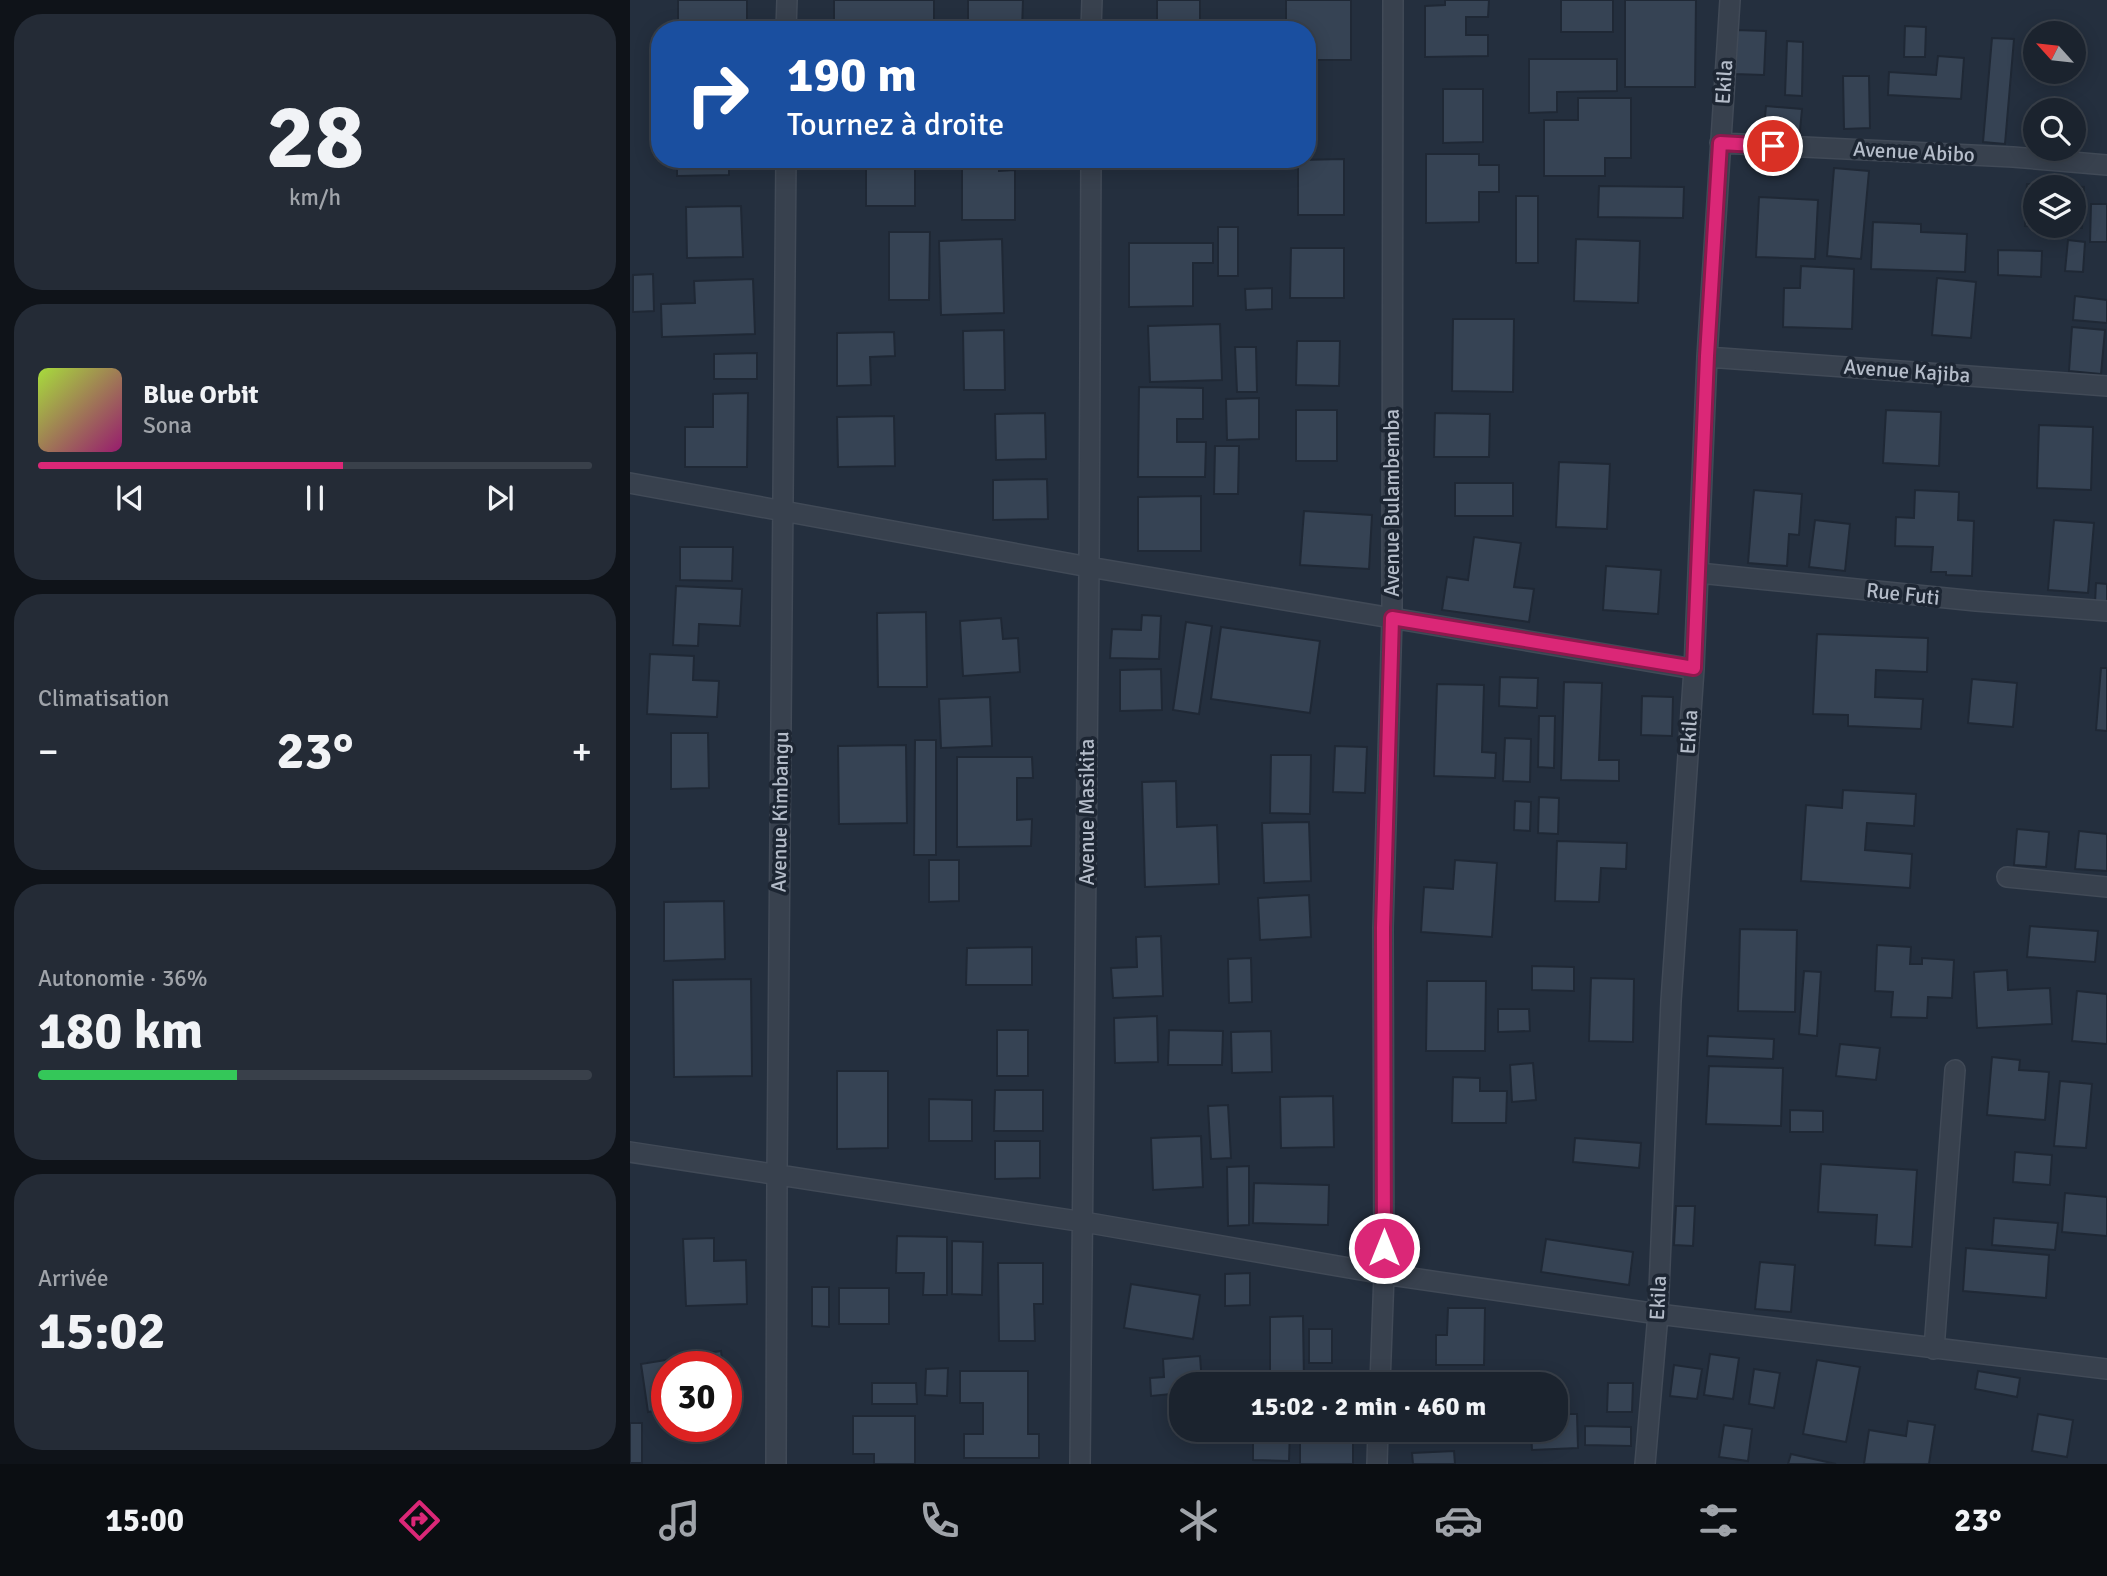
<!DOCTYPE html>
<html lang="fr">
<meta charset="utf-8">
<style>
body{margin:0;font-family:Signika,sans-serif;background:#242b36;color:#f1f3f6;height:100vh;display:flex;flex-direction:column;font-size:26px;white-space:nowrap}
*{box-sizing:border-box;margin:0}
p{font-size:23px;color:#a0a4aa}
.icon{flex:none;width:38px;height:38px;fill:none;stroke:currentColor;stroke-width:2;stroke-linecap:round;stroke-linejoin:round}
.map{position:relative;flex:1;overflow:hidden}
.side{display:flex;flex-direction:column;gap:14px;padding:14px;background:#0f1319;width:630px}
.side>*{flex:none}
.guide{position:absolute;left:21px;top:21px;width:665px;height:147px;border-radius:28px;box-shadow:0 4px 18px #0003,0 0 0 2px #39404a;background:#1a4fa0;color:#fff;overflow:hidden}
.needle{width:46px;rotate:297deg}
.fabs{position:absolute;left:1393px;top:21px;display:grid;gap:14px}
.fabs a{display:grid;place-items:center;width:63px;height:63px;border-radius:50%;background:#1b232e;box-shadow:0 4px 18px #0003,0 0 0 2px #39404a;font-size:35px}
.speed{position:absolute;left:21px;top:1351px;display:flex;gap:14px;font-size:35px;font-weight:700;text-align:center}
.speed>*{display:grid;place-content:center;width:91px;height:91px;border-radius:50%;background:#1b232e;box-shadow:0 4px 18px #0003,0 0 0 2px #39404a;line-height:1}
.speed .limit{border:10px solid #d22;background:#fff;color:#111}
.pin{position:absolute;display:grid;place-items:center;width:60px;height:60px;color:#fff;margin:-30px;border:4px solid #fff;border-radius:50%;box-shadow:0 2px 7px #0007}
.me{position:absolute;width:77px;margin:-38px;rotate:0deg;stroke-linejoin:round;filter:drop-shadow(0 0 5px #0008)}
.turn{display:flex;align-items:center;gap:24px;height:147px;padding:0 21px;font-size:32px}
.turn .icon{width:91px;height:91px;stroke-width:2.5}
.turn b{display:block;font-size:49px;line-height:60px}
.big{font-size:52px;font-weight:700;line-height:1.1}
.side .tile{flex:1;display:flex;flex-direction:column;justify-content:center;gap:10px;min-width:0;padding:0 24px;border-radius:28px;background:#242b36}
.side .dial{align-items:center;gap:0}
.dial b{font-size:91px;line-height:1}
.song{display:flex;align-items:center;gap:21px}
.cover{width:84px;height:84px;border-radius:10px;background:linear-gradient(135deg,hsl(80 70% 55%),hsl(320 70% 35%))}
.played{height:7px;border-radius:4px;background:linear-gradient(90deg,#db2777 55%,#39404a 55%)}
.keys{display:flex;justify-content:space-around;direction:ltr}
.heat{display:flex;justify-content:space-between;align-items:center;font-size:38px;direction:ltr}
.charge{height:10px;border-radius:5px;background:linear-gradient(90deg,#34c759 36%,#39404a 0)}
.trip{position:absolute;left:539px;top:1372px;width:399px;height:70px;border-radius:28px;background:#1b232e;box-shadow:0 4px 18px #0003,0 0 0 2px #39404a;font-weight:700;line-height:70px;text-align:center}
.menu{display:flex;height:112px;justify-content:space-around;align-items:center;background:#0b0e12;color:#a0a4aa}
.menu .icon{width:49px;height:49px}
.menu .active{color:#db2777}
.menu b{font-size:32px;color:#f1f3f6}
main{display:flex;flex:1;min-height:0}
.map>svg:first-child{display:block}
.building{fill:#364354;stroke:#1f2835;stroke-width:2;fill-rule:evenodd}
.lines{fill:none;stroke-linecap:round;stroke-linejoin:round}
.minor-casing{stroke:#414a57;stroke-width:22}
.minor{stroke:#38414e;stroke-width:19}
.route-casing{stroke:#8e194d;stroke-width:18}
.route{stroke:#db2777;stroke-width:12}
.labels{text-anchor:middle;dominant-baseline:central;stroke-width:7;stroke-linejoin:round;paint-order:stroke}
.street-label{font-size:21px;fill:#b4bcc9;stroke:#1d2633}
</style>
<main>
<section class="side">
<div class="tile dial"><b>28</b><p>km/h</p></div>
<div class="tile">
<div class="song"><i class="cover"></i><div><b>Blue Orbit</b><p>Sona</p></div></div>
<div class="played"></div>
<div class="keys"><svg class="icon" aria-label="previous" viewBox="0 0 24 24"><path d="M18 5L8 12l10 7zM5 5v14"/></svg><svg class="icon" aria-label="pause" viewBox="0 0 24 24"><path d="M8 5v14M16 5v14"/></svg><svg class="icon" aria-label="next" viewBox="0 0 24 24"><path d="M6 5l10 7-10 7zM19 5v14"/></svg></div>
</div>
<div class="tile"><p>Climatisation</p>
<div class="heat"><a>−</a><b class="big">23°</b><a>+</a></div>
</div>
<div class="tile"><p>Autonomie · 36%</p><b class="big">180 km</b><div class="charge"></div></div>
<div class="tile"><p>Arrivée</p><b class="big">15:02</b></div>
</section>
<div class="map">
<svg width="1477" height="1464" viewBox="0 0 1477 1464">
<rect width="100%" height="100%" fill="#242f3e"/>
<path class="building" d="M48,0H117V20L48,22Z
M204,0H304V30H204Z
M338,0H393L392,30H338Z
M527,0H570V30H527Z
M656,0H721V60H677V30H656Z
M815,0H859L858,17H836V35H858V56L795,57V6L815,5Z
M931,0H983V32H931Z
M995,0H1066L1065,87H995Z
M1275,26L1296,27L1295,57H1274Z
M1106,30L1136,31L1134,75L1104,74Z
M1362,38L1384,39L1375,144L1353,142Z
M1157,41L1173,42L1172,96L1155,95Z
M1308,56L1334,58L1331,99L1258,95L1259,72L1306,75Z
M899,59H987V91L927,92V112L899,113Z
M1213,76H1239L1240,128L1214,129Z
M813,89H853V142L813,143Z
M948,98H1001V158H975V176H914V120H948Z
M1136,106L1172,109L1169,141L1133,138Z
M796,154H849V165H869V192H849V222L796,223Z
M47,159H99V175L47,176Z
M236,159H285V206H236Z
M332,159H369V171L385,170V220H332Z
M714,159V215H668V160Z
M1204,168L1239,171L1231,259L1197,256Z
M1397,184L1454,187L1452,228L1395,226ZM1405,187H1444V226H1405Z
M969,186L1054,187L1053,218L968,217Z
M886,196H908V263H886Z
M1129,197L1188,200L1185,259L1126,257Z
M1461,204H1477V242H1460Z
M111,206L113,257L57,258L56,207Z
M1243,222L1291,224V232L1337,234L1335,272L1241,269Z
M588,227H608V276H588Z
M259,232H300L299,300H259Z
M372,239L374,313L311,315L309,241Z
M946,239L1010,241L1008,303L944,301Z
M1438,240L1455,242L1453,272L1435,271Z
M499,243H583V263H563V306L499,307Z
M661,248H714V298H660Z
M1368,250L1412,251L1411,277L1368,275Z
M1171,266L1224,269L1222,329L1153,327L1154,288H1170Z
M23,274L24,311L3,312V275Z
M1307,278L1346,282L1341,338L1302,335Z
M123,279L125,334L32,337L31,304L65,303L64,281Z
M642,288V309L616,310L615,289Z
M1445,296L1477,300V323L1443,320Z
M823,319H884L883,392L822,391Z
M590,324L592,380L520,382L518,326Z
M1442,327L1475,330L1471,374L1439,371Z
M374,330L375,390H334L333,331Z
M264,332L265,356L240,357L241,385L207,386V333Z
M667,341H710L709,386L666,385Z
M605,347H626L627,392H607Z
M127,353V379H84V354Z
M509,387L573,388V419H547V442H576L575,477H508Z
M118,393L117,467H55V427H83V394Z
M629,398V439L597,440L596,399Z
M666,410H707V461H666Z
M1256,410L1311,412L1309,466L1253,463Z
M415,413L416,459L366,460L365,414Z
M805,413L860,414L859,457H804Z
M264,416L265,466L208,467L207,417Z
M1409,425L1463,427L1461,490L1407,488Z
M585,446H609L608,494H584Z
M929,462L980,464L977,529L926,527Z
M417,479L418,519L363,520V480Z
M825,483H883V516H825Z
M1124,490L1172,494L1169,535L1159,534L1157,566L1118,563Z
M1285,490L1329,492L1328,520L1344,521L1342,576L1316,575V572H1301L1303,547L1265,546L1266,517L1284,518Z
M571,496V551H508V497Z
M674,511L742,515L739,569L670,565Z
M1185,520L1220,524L1215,571L1179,567Z
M1424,520L1464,523L1458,593L1418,590Z
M844,537L891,543L884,587L904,589L899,622L812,610L817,577L838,580Z
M50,547H103L102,581L50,580Z
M976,566L1031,570L1028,614L973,610Z
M1466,583L1477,584V604L1465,603Z
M46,586L112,589L110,626L69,624L68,646L43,645Z
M296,612L297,687H248L247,613Z
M512,615L531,616L529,659L480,658L482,629L511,630Z
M371,618L373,639L388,638L390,672L333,676L330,621Z
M556,622L582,626L569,714L543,710Z
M591,627L690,641L680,713L581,699Z
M1187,634L1298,638L1297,672L1246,670L1245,697L1293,699L1291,729L1218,726V715L1183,714Z
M20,654L64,656L63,680L89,681L87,717L17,714Z
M1471,668H1477V731L1466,730Z
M531,669L532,710L490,711V670Z
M870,677L908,678L907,708L869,706Z
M1342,679L1387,683L1383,727L1338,723Z
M934,682L972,683L969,760H989V781L931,780Z
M807,684L854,685L852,752L866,753L865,778L804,776Z
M1012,696L1043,697L1042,736L1011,735Z
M360,697L362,746L311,748L309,699Z
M909,716H925L924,768L908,767Z
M41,733H78L79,788L41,789Z
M875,738L901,739L900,782L873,781Z
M285,740H306V855H284Z
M276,745L277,823L209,824L208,746Z
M705,746L737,747L735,793L703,792Z
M641,755H681L680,814L640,813Z
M327,757H402L403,778H387V820L402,819L401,846L327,847Z
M546,781L547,827L587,825L589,884L515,887L512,782Z
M1213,790L1286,794L1284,826L1237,823L1235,850L1282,854L1280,888L1171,881L1176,805L1212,808Z
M909,797L929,798L928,834L908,833Z
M885,801L901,802L900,831L884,830Z
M679,822L681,881L634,883L632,823Z
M1387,829L1419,832L1416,867L1384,865Z
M1449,831L1477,834V871L1445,869Z
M927,841L997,843L996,869L971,868L969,902L925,901Z
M299,860H329V901L299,902Z
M825,860L867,863L862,937L791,932L794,887L823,889Z
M679,895L681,937L630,940L628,898Z
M94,901L95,959L34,961V902Z
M1400,926L1468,931L1465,962L1397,957Z
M1110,929L1167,930L1165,1012L1108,1011Z
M531,936L533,996L483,998L481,968L507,967L506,937Z
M1247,945L1281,947L1280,964H1292V958L1324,960L1322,998L1298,997L1297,1018L1261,1017L1263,992L1245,991Z
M402,947V985H336L337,948Z
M621,958L622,1002L599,1003L598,959Z
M902,966L944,967V991L902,990Z
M1377,970L1378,990L1420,988L1422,1024L1347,1028L1344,972Z
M1174,971L1191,972L1187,1036L1169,1034Z
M961,978L1004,979L1003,1042L959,1041Z
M121,979L122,1076L44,1077L43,980Z
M797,981H856L855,1051H796Z
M1447,991L1477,994V1044L1442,1041Z
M868,1009H899L900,1031L868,1032Z
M527,1016L528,1062L485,1063L484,1018Z
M367,1030H398V1076H367Z
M539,1030L593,1031L592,1065H538Z
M641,1031L642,1072L602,1073L601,1032Z
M1078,1036L1144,1039L1143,1059L1077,1056Z
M1210,1044L1250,1048L1246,1080L1206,1076Z
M1362,1057L1390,1060L1389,1070L1419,1072L1415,1120L1357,1115Z
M903,1063L906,1100L882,1102L880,1065Z
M1079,1066L1153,1068L1151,1126L1076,1124Z
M207,1071H258V1148L207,1149Z
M823,1077L850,1078V1091H877L876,1123H822Z
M1430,1081L1462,1084L1456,1148L1424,1146Z
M365,1090H413V1131H364Z
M703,1096L704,1147L651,1148L650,1097Z
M299,1099L342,1100V1141H299Z
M598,1105L601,1158L581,1159L578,1106Z
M1160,1110L1193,1111V1132H1160Z
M571,1136L573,1187L523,1190L521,1138Z
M945,1138L1011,1143L1009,1168L943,1162Z
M365,1141H410V1178L365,1179Z
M1385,1152L1422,1155L1420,1185L1383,1182Z
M1191,1164L1287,1170L1282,1247L1245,1245L1247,1215L1188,1212Z
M619,1166V1225L598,1226L597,1167Z
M624,1183L699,1185L698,1225L623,1223Z
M1435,1193L1477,1197V1236L1432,1232Z
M1046,1206H1065L1063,1246L1044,1245Z
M1364,1218L1428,1223L1425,1250L1362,1245Z
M267,1236L317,1237V1295H293L294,1273H266Z
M84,1238V1261L116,1260L117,1304L56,1306L53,1239Z
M916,1239L1003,1252L999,1285L911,1272Z
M322,1241L353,1242L352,1295L322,1294Z
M1336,1248L1419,1255L1416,1298L1333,1291Z
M1130,1262L1165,1265L1161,1312L1125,1309Z
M368,1263H413V1304H404L405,1341H369Z
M620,1273V1305L595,1306V1274Z
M501,1284L570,1295L563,1339L494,1328Z
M182,1287H199V1327L182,1326Z
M209,1288H259V1324H209Z
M818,1308H855L854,1365H806V1335H817Z
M673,1316L674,1383H640V1317Z
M679,1329H702V1363H679Z
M91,1351L93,1367H37V1409L18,1412L11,1364Z
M1080,1354L1109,1358L1103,1399L1074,1395Z
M570,1356L572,1384H551V1393L521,1396L520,1378L534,1377L533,1359Z
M1187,1360L1230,1367L1216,1442L1173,1434Z
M1044,1365L1072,1369L1067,1399L1040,1396Z
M318,1368L317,1396L295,1395L296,1369Z
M1124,1369L1150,1373L1144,1408L1119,1404Z
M330,1371H398V1434H409V1458H334V1434H353V1403H330Z
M1348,1371L1390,1378L1387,1397L1345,1389Z
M96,1383L104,1424L96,1426Z
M242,1383H286L287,1404H242Z
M978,1383H1003L1002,1412H977Z
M926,1414H947L948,1448L902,1450L901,1430H926Z
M1408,1414L1443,1420L1437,1457L1402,1451Z
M223,1416H285V1464H244V1454H223Z
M1278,1421L1305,1425L1299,1464H1234L1239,1430L1276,1436Z
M0,1423H12V1463H0Z
M1094,1425L1122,1429L1118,1461L1089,1457Z
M955,1426L1001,1427V1446L955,1445Z
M623,1430H660L659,1461L623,1460Z
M818,1430H859V1440L818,1439Z
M670,1435H723V1464H670Z
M824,1451L825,1464H783L782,1453Z
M1161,1454L1206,1464H1158Z"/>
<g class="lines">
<defs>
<path id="minor" d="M156,30L157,0
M461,30L462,0
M1090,143L1383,157L1477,165
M1077,357L1477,386
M0,483L459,567L1064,669
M1069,573L1346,601L1477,611
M1377,877L1477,887
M0,1152L454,1222L754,1274L1028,1314L1477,1369
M1304,1349L1325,1070
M750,1384L754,1274L753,928L762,618L763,0
M146,1464L147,1175L156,159
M450,1464L459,567L461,159
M747,1464L748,1430
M1015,1464L1028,1314L1041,1001L1064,669L1077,357L1100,0"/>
</defs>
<use href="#minor" class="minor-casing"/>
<use href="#minor" class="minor"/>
</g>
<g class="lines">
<defs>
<path id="route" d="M754,1248L753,928L762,618L1064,668L1077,356L1090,143L1143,146"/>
</defs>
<use href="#route" class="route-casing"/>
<use href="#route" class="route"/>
</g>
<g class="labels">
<g class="street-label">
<text transform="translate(1094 82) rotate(-86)">Ekila</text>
<text transform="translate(1284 152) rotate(3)">Avenue Abibo</text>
<text transform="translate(1277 371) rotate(4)">Avenue Kajiba</text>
<text transform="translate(762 503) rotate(-90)">Avenue Bulambemba</text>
<text transform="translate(1273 594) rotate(6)">Rue Futi</text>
<text transform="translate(1059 732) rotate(-86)">Ekila</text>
<text transform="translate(150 812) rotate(-89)">Avenue Kimbangu</text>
<text transform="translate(457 812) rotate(-90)">Avenue Masikita</text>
<text transform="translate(1028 1298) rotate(-87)">Ekila</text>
</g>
</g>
</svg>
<div class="fabs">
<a><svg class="needle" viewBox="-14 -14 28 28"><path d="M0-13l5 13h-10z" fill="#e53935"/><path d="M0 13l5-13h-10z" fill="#a0a4aa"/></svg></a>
<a><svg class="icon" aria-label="search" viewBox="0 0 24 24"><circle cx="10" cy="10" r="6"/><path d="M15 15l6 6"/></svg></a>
<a><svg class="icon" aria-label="layers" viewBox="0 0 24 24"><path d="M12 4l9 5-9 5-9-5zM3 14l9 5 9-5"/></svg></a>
</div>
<div class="speed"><div class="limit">30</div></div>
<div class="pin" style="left:1143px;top:146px;background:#d93025"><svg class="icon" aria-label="arrive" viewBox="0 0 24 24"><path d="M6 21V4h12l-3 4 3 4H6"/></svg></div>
<svg class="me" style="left:754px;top:1248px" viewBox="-20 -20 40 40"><circle r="17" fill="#db2777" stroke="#fff" stroke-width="3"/><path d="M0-11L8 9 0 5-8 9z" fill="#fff"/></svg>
<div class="trip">15:02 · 2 min · 460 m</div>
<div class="guide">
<div class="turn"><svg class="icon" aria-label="right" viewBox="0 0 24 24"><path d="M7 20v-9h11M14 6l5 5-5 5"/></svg><div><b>190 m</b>Tournez à droite</div></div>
</div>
</div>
</main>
<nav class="menu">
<b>15:00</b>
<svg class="icon active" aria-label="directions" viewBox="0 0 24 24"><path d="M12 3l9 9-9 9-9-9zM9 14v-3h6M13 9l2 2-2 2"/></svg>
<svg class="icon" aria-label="music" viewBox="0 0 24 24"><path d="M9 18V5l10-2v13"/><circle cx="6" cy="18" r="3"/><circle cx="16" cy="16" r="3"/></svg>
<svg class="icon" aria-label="phone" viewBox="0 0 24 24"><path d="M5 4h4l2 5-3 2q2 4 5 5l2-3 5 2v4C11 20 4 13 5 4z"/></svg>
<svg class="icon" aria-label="climate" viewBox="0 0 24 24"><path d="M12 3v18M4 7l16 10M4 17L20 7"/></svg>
<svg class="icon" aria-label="car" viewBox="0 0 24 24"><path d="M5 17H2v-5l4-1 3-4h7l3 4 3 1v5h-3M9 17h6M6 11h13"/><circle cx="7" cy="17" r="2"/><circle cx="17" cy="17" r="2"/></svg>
<svg class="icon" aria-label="filters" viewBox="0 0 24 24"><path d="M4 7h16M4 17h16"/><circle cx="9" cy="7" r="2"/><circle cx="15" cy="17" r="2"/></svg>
<b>23°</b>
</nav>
